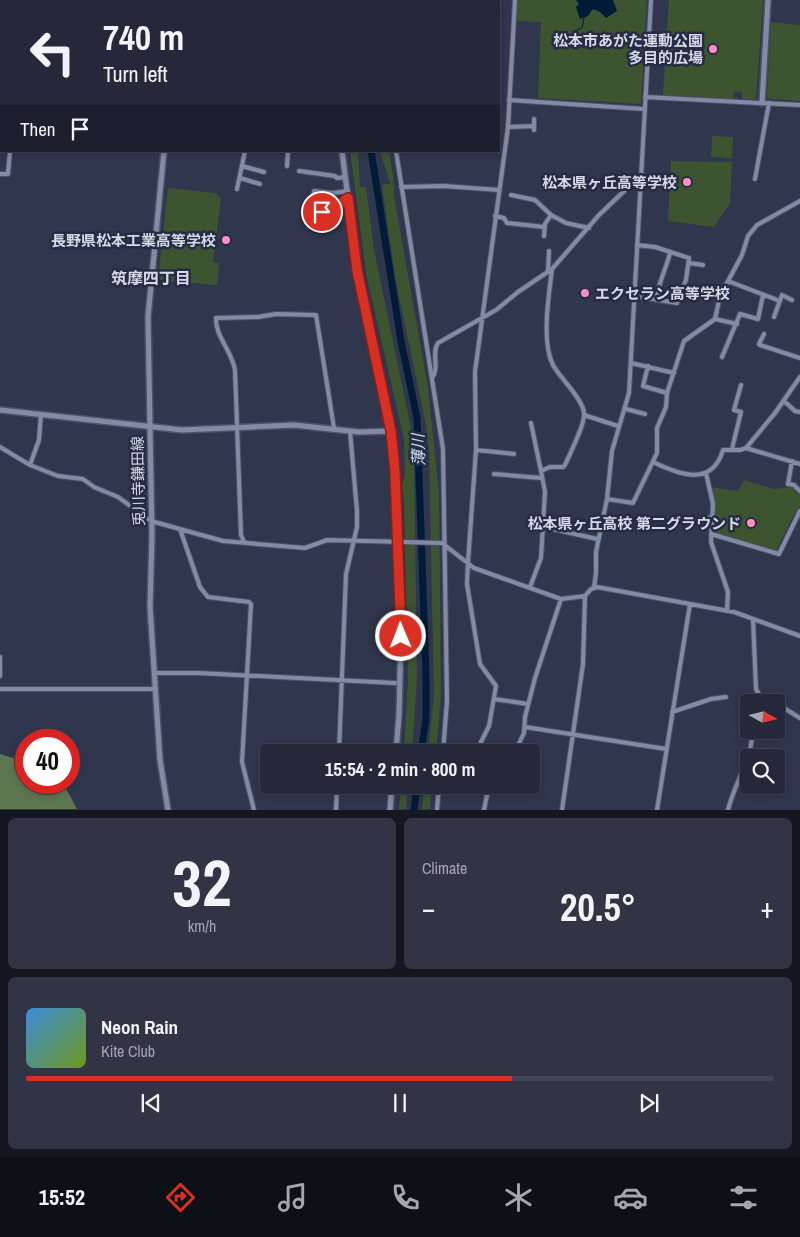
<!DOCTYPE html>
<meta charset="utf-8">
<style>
body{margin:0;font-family:"Archivo Narrow","Noto Sans JP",sans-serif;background:#303445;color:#f1f3f6;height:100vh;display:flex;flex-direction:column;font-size:19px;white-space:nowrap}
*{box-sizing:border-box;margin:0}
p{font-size:16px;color:#a3a6af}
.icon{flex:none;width:28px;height:28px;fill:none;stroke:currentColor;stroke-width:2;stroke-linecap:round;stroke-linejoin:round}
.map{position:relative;height:810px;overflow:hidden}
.drawer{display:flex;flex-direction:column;gap:8px;padding:8px;background:#141620;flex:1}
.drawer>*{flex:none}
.top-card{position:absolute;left:0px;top:0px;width:500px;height:152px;box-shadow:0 2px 8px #0003,0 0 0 1px #414454;background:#24283a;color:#f1f3f6;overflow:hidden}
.needle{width:32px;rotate:98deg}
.fabs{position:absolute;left:740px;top:694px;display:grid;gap:10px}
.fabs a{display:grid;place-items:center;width:45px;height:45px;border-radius:5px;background:#24283a;box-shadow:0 2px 8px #0003,0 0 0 1px #414454;font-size:25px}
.speed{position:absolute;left:15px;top:729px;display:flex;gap:10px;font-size:25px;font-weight:700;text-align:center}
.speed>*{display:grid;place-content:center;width:65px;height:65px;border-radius:50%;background:#24283a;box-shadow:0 2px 8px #0003,0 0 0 1px #414454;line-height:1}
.speed .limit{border:8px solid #d22;background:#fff;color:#111}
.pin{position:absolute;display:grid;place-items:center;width:42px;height:42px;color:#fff;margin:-21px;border:2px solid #fff;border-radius:50%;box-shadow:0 1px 5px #0007}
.me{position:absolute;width:55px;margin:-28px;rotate:359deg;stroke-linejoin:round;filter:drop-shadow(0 0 4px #0008)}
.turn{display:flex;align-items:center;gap:18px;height:105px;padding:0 20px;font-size:22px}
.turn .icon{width:65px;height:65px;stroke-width:2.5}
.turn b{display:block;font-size:35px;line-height:42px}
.then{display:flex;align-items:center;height:48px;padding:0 20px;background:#0003;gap:10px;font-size:19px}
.big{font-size:38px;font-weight:700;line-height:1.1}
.drawer .tile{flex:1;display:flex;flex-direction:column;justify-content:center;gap:8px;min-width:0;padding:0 18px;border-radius:8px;background:#303445}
.drawer .dial{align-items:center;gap:0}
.dial b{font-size:65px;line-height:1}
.song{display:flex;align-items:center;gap:15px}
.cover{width:60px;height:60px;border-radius:8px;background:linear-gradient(135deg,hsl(210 70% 55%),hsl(80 70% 35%))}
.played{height:5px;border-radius:2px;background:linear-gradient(90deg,#d93025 65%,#414454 65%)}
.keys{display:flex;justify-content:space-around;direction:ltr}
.heat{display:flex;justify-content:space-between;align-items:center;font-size:28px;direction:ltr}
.drawer .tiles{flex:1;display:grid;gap:8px;grid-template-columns:1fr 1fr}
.tile:last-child{grid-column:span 2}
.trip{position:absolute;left:260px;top:744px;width:280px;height:50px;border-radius:5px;background:#24283a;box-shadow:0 2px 8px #0003,0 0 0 1px #414454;font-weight:700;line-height:50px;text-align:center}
.menu{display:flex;height:80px;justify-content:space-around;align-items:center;background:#0e1017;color:#a3a6af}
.menu .icon{width:35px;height:35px}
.menu .current{color:#d93025}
.menu b{font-size:22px;color:#f1f3f6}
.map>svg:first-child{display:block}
.green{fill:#3d5431}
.forest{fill:#5d7850}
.water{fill:#001b38}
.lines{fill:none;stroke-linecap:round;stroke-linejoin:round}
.stream{stroke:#001b38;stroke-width:1}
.river{stroke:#001b38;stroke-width:7}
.street-casing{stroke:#4d5266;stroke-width:6}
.secondary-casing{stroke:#4d5266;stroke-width:8}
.primary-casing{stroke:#4d5266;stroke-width:8}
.street{stroke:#838aa5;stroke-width:4}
.secondary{stroke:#838aa5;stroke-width:5}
.primary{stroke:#c494a7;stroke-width:5.5}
.route-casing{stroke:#8d1f18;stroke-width:12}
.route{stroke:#d93025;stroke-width:9}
.poi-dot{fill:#fc8fc2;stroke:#262c43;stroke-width:2}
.labels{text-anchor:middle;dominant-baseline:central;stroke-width:5;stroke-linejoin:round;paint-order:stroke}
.poi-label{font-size:15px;font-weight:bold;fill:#d5d9e8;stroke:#262c43;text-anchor:end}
.street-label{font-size:15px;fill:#d5d9e8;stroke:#262c43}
.neighbourhood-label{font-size:16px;font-weight:bold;fill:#d5d9e8;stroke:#262c43}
.water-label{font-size:16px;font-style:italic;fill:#cce0f7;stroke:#262c43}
</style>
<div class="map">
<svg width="800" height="810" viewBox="0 0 800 810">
<rect width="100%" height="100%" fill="#30364d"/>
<path class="green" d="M517,0H647L641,104L538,98L541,22L516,21Z
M669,0H763L756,99H742V92H734L733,99L663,95Z
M771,22L800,25V101L769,99L767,97Z
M712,136L733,137L732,158L711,157Z
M350,151H358L360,187H366L374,250L410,423L414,458L417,679L412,752H404L408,679L404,502L402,487L405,473L404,439L367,278Z
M380,151H389L394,182L390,183Z
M671,161L732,162L730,203L714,227L668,221Z
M394,183V196L428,388L439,493L441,695L436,752H428L434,695L429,451L426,425L395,277L382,185Z
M168,188L216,193L221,199L213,262L219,263L217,285L158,280Z
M744,480L774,489L793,487L800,495V506L793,516L776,551L713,533L715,508L710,487L738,491Z
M401,785H408L406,809H399Z
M424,785H432L430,809H422Z"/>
<path class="forest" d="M0,754L26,762V782L63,783L77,809H0Z"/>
<path class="water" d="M576,0H613L617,11L606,18L600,12L593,9L588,16L580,19L576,7L579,4Z"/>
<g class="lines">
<path class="stream" d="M553,39L565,34L577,42L579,39L574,31L582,28L584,18"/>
<path class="river" d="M354,0V1
M371,151L401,341L417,418L426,674V719L421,752
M414,810L417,785"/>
<defs>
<path id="street" d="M101,0V1
M378,0V1
M35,1V0
M56,1L57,0
M179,1V0
M453,1V0
M645,97L800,105
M509,100L644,109
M508,127L534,126
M534,130V119
M396,151L443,449L447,701L443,752
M242,166L264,172
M287,166L288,151
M299,171L335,176L337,178L346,177
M0,174H8L10,151
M240,178L260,184
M755,179L769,103
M401,187L444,186L499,190
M237,189L245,151
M511,195L535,200L551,215
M311,210L334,213L337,206L348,198
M495,216L504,218L507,223L544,227
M309,225L314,191L333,193L348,191
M544,236L545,224L551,215L566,223L589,228
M689,263L703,265
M548,271L549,251
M728,281L780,301
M635,296L677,303L686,280L689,258L655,247L637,245
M656,300C658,284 666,269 670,253
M774,317L782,295L792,300
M715,319L737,324
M764,334L759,344L760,345L800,358
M722,357L740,314L758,319L763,295
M631,363L674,373
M648,366L643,386L667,393
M432,378C440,368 431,353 438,343L496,310L518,292L552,269L599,215L641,175
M784,401L795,411L800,412
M626,409L645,414
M584,415L618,426
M531,423L541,471
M0,447L30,465L58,476L83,479L94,487L118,497L151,521L223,541L305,548L327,540L442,543L474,568L561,599L585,596L591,589L597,587L734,612L800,636
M746,448L800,464
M732,449L741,412L734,410L741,385
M476,450L514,454
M792,461L788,484L794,485L800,491
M653,462C680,475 712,487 723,450H740L746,448L775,413L800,377
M30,465L39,440L41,414
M706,473L713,504L711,542L728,592L727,611
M494,474L541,478
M607,499L633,503L657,453V428L666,407L667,393L684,341L715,319L720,296L742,255L748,236L757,225L800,201
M685,520L688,522L712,517
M544,527L597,539
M180,529L200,587L208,597L249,602L251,604L242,762L254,810
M711,534L779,554L800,511
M244,542L241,535L235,370C232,351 215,336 216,318L258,317L276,314L316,315L334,428
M530,587L541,558L545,492L541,471L550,467H563L565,465C570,453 585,425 584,414C584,400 560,378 553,365C541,341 549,295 552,269
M594,588L596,573V552L607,499L612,451L629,393L651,0
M753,619L756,689L760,696L775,702
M0,657V676
M155,673H199L395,683
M0,689H155
M494,699L528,704
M776,703L800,718
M672,712L711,699L726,697
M525,727L666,749
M339,752L346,574L357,527V511L350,431
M481,752V742L489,726L496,686L480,664L467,584L468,562L476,450L475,372L508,127L515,0
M515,752L524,733L525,717L535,678L561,599
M776,771L778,772
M481,785L487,796
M336,810L337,785
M437,810L439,785
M484,810L489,785
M562,810L583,664L585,596
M657,810L690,604
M728,810C734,784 754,755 752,730"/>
<path id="secondary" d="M325,0V1
M762,103L768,0
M164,151L148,317L152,536L150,607L160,760L168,810
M342,151L357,270L391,431L395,471L401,636L399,715L396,752
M0,410L182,430L294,425L359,432L391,431
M390,810L392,785"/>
<path id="primary" d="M272,1L274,0
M0,75H1"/>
</defs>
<use href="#street" class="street-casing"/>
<use href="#secondary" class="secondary-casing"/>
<use href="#primary" class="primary-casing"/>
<use href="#street" class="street"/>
<use href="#secondary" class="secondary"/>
<use href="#primary" class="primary"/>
</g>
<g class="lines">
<defs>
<path id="route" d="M322,212H336L337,206L348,198L357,270L391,431L395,471L401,636"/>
</defs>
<use href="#route" class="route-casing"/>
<use href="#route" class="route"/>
</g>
<g class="poi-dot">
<circle cx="713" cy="49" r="5"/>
<circle cx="687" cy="182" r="5"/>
<circle cx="226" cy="240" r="5"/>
<circle cx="585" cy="293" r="5"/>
<circle cx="751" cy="523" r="5"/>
</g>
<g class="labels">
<g class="poi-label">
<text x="703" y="40">松本市あがた運動公園<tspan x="703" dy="17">多目的広場</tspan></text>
<text x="677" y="182">松本県ヶ丘高等学校</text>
<text x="216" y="240">長野県松本工業高等学校</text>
<text x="595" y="293" text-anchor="start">エクセラン高等学校</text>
<text x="741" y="523">松本県ヶ丘高校 第二グラウンド</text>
</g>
<g class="street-label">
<text transform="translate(138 481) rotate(-91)">兎川寺鎌田線</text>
</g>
<g class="neighbourhood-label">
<text x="151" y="278">筑摩四丁目</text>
</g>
<g class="water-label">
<text transform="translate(418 450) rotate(-92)">薄川</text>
</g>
</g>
</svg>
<div class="fabs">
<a><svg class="needle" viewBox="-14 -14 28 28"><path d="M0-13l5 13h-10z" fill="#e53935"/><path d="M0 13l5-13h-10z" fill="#a3a6af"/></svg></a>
<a><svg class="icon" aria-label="search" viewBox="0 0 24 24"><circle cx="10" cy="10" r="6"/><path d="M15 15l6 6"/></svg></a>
</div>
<div class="speed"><div class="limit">40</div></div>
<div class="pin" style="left:322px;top:212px;background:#d93025"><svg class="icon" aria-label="arrive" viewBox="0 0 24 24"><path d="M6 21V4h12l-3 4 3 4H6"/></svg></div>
<svg class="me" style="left:401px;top:636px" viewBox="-20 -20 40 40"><circle r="17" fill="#d93025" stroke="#fff" stroke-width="3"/><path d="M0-11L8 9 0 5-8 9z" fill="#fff"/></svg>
<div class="trip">15:54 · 2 min · 800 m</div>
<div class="top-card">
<div class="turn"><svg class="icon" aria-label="left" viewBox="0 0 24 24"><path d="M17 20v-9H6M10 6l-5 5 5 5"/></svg><div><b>740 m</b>Turn left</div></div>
<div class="then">Then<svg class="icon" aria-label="arrive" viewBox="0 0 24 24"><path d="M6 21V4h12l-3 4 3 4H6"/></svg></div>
</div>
</div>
<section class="drawer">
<div class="tiles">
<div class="tile dial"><b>32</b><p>km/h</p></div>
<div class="tile"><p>Climate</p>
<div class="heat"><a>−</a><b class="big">20.5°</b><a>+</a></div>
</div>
<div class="tile">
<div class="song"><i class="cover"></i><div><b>Neon Rain</b><p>Kite Club</p></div></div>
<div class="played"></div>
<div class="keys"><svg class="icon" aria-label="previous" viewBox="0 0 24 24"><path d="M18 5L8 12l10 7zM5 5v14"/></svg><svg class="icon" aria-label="pause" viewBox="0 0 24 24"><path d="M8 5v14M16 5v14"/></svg><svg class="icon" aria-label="next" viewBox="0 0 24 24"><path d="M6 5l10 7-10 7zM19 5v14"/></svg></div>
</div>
</div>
</section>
<nav class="menu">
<b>15:52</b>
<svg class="icon current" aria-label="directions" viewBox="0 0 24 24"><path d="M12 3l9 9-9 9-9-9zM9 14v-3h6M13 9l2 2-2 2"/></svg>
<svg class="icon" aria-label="music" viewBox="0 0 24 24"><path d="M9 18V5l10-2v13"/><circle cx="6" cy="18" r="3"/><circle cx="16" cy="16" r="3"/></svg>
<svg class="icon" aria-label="phone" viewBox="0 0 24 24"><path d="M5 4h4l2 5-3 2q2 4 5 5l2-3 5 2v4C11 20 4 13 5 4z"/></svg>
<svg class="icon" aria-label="climate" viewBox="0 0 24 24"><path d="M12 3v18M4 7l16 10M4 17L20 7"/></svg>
<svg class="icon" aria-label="car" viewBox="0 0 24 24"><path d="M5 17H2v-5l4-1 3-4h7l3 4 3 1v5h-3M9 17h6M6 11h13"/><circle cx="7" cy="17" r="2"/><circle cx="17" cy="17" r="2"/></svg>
<svg class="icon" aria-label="filters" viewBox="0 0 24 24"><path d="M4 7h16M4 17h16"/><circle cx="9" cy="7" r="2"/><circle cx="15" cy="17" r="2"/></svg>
</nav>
